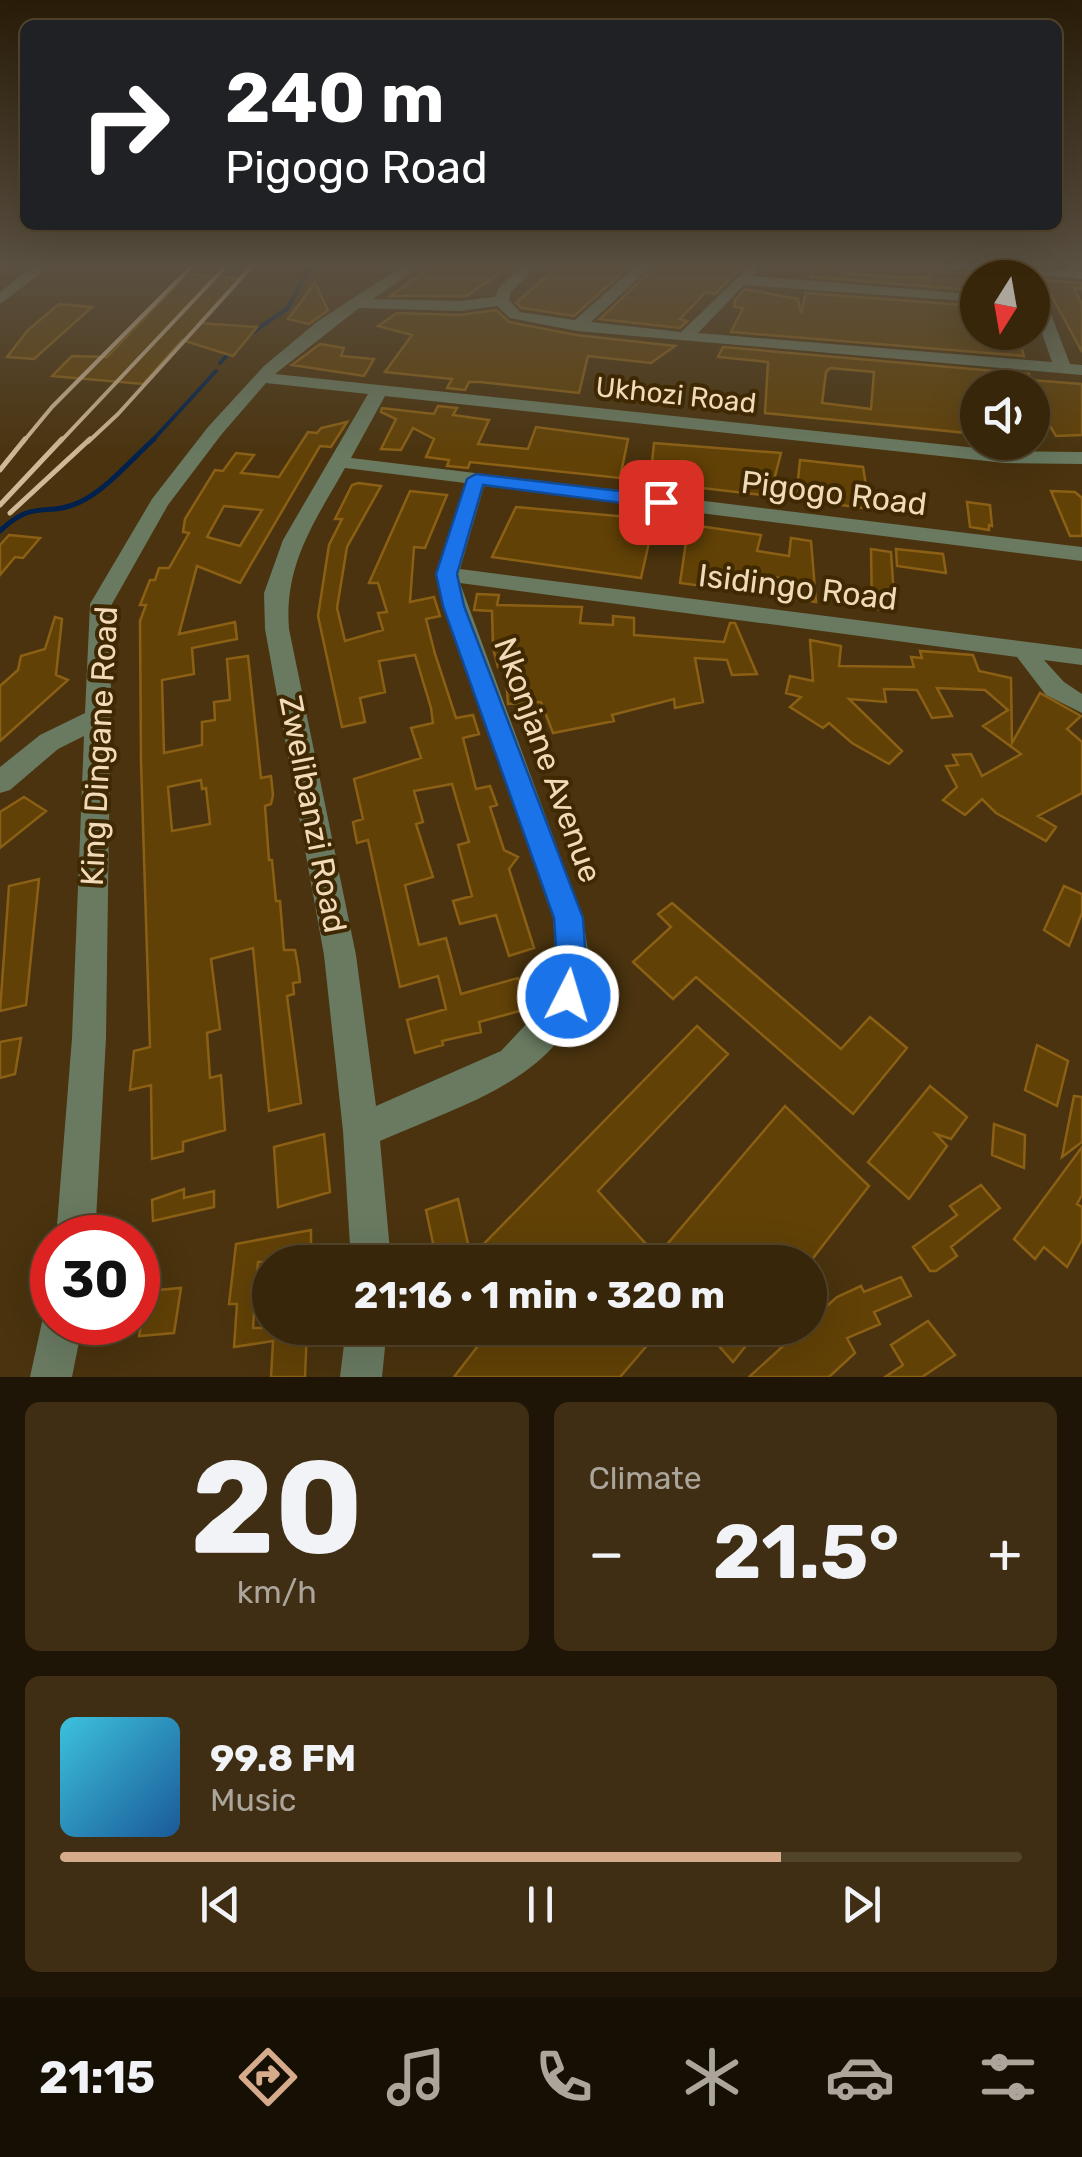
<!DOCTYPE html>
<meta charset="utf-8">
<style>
body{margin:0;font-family:Rubik,sans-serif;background:#3f2e13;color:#f1f3f6;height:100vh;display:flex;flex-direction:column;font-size:38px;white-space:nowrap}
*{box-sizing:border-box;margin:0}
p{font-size:32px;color:#aba59c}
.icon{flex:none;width:55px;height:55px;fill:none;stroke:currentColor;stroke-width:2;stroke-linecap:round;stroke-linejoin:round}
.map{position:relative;height:1377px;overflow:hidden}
.side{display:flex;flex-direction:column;gap:25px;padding:25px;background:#1f1506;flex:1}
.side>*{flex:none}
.hud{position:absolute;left:20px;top:20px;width:1042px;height:210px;border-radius:15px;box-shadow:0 10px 40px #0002,0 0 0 2px #52432b;background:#202124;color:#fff;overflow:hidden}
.needle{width:65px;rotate:191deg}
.fabs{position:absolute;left:960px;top:260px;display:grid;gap:20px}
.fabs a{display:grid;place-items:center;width:90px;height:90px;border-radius:50%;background:#38260a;box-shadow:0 10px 40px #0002,0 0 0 2px #52432b;font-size:50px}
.speed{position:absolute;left:30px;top:1215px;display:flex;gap:20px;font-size:50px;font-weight:700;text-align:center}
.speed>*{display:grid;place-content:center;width:130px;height:130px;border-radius:50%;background:#38260a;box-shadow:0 10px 40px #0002,0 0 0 2px #52432b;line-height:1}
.speed .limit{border:15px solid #d22;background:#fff;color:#111}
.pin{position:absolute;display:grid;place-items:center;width:85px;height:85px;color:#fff;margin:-42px;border-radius:20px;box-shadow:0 5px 15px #0006}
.me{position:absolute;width:110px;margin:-55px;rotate:5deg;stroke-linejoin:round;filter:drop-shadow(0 0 8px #0008)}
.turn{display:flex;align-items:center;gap:35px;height:210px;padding:0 40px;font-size:45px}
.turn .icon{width:130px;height:130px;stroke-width:2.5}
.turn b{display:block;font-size:70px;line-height:85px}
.big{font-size:75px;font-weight:700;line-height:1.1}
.side .tile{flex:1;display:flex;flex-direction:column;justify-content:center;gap:15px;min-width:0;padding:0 35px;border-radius:15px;background:#3f2e13}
.side .dial{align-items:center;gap:0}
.dial b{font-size:130px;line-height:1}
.song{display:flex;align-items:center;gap:30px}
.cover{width:120px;height:120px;border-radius:15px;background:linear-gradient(135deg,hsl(190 70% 55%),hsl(210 70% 35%))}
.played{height:10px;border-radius:5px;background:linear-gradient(90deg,#d6ab8b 75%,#52432b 75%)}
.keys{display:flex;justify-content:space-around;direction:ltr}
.heat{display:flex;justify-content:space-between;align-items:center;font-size:55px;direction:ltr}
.side .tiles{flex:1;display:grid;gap:25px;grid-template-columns:1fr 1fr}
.tile:last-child{grid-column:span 2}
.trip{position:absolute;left:252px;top:1245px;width:575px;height:100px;border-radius:50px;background:#38260a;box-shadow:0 10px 40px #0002,0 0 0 2px #52432b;font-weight:700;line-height:100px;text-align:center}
.menu{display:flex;height:160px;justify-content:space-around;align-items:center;background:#160f04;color:#aba59c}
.menu .icon{width:70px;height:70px}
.menu .selected{color:#d6ab8b}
.menu b{font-size:45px;color:#f1f3f6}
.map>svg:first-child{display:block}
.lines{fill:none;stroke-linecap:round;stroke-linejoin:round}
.stream-far1{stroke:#00214d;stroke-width:4}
.stream{stroke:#00214d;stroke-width:5}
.building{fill:#614106;stroke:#8b6015;stroke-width:2.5;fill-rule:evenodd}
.minor{fill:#697a61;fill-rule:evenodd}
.rail-far1{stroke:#d0b997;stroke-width:4}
.rail{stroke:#d0b997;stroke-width:5}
.route{fill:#1a73e8;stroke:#114b97;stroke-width:2.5}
.labels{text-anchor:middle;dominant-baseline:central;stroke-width:8;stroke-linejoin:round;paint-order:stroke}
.far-street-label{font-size:28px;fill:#f2dab9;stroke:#3f2902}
.street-label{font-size:32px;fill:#f2dab9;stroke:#3f2902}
</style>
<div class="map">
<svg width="1082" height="1377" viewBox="0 0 1082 1377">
<rect width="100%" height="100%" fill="#4a330e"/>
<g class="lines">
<path class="stream-far1" d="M246,337L288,308L311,264
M220,363L233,349
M151,442L216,371"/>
<path class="stream" d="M0,531C34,498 46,518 80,502C107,489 132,459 154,439"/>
</g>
<path class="building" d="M435,264H512L467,296H390Z
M560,264H632L574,316L522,308L516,303Z
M658,264H717L740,269L715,294L706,292L680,319L687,321L680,328L600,319Z
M814,264L841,267V273L899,277L930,278V271L978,275V332L1018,335L1024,356L731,332L743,308L734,307L735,300L745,289L798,299L801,313L806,293L964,305L971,298L959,289L810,277Z
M187,274L240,278L199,323L257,327L233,356L182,340L143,384L52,376L72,356L107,357Z
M1043,280L1082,283V289L1074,288L1082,305V352Z
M315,283L328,310L309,324L288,319Z
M59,304L92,307L34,359L7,357L28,330Z
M496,310L509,322L576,335L675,346L651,363L588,356L579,393L480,382H469L465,390L447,388L452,379L385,372L412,335L378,326L397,313L460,315Z
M320,344L344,348L341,356L374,359L364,376L292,365Z
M723,347L1029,374L1031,380L1082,384V435L1056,436L1032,397V388H978V434L765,413L768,362L718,357ZM830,368L874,372L871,409L822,403L826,372Z
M438,406L457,408L453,415L489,420L478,444L528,449L536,427L628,439L620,478L470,462L468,468L447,466L449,460L426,457L434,439L413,428L401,450L381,449L396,419L381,412L382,408L434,414Z
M347,422L331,447L320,446L240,583L197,566L179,634L235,622L237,639L192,648L194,674L162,680L164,753L202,745V722L215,720L214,702L230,700L227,659L248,656L261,778L271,776L273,795L271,804L265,806L269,860H272L276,901H280L284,950H295L298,966L300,982L293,983L294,994L287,996L301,1103L269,1111L253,948L211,959L220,1029L207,1033L210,1078L221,1075L225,1130L183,1142V1151L152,1159L151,1085L130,1090L134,1051L150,1047L141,762L140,621L146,605H140L150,580H155L159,568H169L189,533L183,532L185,519L215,470L223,471L236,453L254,455L241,473L279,477L308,432L317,433L321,428ZM224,506L262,510L240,546L207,537ZM201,780L202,789L206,788L210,824L172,831L168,787Z
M654,443L781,453L770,496L650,482Z
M800,460L863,467L870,509L796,499Z
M358,483L381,486L347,547L337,608L345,641L383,630L378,613L387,612L378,583H369L410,491L447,495L425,548L414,547L410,602L434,597L440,616L426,619L435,654L456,718L473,715L479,734L463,738L476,789L490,786L497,805L490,807L504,850L518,857L509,869L534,948L509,956L496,915L460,924L453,901L472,896L458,845L469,842L452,784L414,791L423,822L416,824L433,877L405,885L419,945L446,938L461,994L518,978L527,1009L479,1022L481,1032L442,1041L443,1045L415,1053L407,1020L446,1009L438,976L400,987L368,840L357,843L353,822L363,819L354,779L421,758L411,728L433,723L431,708L415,655L379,661L385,692L360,698L365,722L342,727L318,616L329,545L342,519H335L352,485Z
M1051,491L1075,492L1082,498V536H1070Z
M967,502L990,505L992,526L989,525V530L970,527Z
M516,507L651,519L761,535L757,551L789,556L791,538L811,541L816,602L788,598L789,579L756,575V593L680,583L686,542L650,538L641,578L492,557Z
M9,535L40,538L23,558L15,557L0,575V545Z
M871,549L891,552L895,611L872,609Z
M896,549L943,554L946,573L897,566Z
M477,594L499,595L497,605L582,607L580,623L613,625V616L634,618V635L724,642L730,623H735L757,674L732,675L727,660L695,658L703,702L675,708L674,699L612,715L614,721L553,733L541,702L508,704L505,666L498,667L493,648L492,611L474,610Z
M55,617L62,619L56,675L68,680L0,741V686L18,670L21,656L45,649Z
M810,640L841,646L839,666L914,667L911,657L922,658L920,651L973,655L979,671L1011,678L1012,743L1040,693L1081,716L1067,729L1082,742V793L1038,816L1056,827L1046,841L996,813L982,799L965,815L943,800L957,787L946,766L958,765L953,755L971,754L982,776L1021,754L983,726L1008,710L985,690L937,688L952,716L932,718L917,690L884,689L886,702L849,699L902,751L889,764L852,743L829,723L823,728L790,707L801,697L786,693L790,676L813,681Z
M24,797L46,811L0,848V812Z
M39,879L26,1005L0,1011L9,886Z
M1064,886L1082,894V913L1069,946L1044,930Z
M672,903L841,1049L870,1017L907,1048L853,1114L696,977L673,999L633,962L671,927L658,914Z
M697,1026L728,1054L598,1191L657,1256L785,1106L869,1186L810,1262H437L426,1210L458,1199L471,1257Z
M21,1038L15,1074L0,1078V1042Z
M1037,1045L1068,1061L1057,1106L1025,1090Z
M930,1086L967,1117L951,1139L936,1134L947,1146L909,1199L868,1162Z
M1074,1096L1082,1097V1142L1062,1157Z
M994,1124L1025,1135L1024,1168L992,1155Z
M324,1134L330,1192L278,1207L274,1147Z
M1082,1147V1195L1077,1204L1082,1207V1240L1067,1267L1044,1247L1035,1259L1014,1239Z
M981,1185L1000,1208L951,1247L957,1256L936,1271H930L913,1247L957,1215L950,1206Z
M184,1189V1198L214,1191V1207L153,1221L152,1200Z
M311,1230V1262H258L253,1328H307L305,1377H271L273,1341L234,1347L237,1304H229L236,1244Z
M901,1277L911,1296L874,1312L880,1324L847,1338L855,1353L829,1377H749L803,1328H810V1321L837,1297L861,1286L864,1292Z
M181,1288L174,1333L139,1336L147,1291Z
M928,1321L955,1355L922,1377H885L903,1365L891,1345Z
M474,1328H662L620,1377H454L484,1338Z
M703,1328H760L733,1362Z"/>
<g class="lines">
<path class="minor" d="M36,264H53L0,304V292Z
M406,264H423L373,299L460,301L495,297L499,288L523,264H539L511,292L509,300L520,312L575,320L638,264H654L591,322L681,332L751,265L758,269L752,276L959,293L967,298L964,301L744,285L698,333L1052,362L1032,304V278H1028H1037L1070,364L1082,365V375L577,331L510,318L497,306L460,311L359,308L275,374L1005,451L1082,452V464L1005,463L385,396L351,458L1082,547V561L484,486L460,569L1082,649V665L1044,660L1064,682L1082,694V713L1046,695L1017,657L460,583L583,918C585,937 592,961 588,979C568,1078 460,1105 380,1141L391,1262H351L343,1131L324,955L265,629L264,593L283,540L368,394L266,383L221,435L168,505L112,604L106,1038L95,1238H56L72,1038L84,736L58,749L10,790L0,793V767L40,735L85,713L90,604L152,499L208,427L264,366L318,321ZM345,468L465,483L436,574L443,605L553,918L557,976L548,1001L501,1051L376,1106L356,955L289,629C284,564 314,523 345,468Z
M935,264L1082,271V279L942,268Z
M52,1306V1322H83L72,1377H30L42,1322Z
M346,1328H387L382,1377H340Z"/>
<path class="rail-far1" d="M23,442L52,407L194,264
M60,442L228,264
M88,442L118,414L254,264"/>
<path class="rail" d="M0,470L25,439
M0,505L62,439
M10,513L90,439"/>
</g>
<linearGradient id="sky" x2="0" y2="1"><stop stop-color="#291c08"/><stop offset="0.58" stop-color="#5a5041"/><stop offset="1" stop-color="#5a5041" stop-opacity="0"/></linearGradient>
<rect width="1082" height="457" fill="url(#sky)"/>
<path class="route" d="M476,474L661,496L670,502L661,508L483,485L457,574L464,606L583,918L587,976L578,1006L568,1010L557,1006L553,996L558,976L554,918L443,606L436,574L467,479Z"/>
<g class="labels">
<g class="far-street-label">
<text transform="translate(676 395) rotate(6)">Ukhozi Road</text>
</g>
<g class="street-label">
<text transform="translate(834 493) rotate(7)">Pigogo Road</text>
<text transform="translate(798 587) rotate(7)">Isidingo Road</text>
<text transform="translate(99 746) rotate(-87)">King Dingane Road</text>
<text transform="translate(548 760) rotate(70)">Nkonjane Avenue</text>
<text transform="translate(313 814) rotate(79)">Zwelibanzi Road</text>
</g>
</g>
</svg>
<div class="fabs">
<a><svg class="needle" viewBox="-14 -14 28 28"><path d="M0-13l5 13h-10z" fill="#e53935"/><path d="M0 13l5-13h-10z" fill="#aba59c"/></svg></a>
<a><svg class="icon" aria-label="sound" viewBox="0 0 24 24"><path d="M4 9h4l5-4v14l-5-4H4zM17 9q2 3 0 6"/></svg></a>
</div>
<div class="speed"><div class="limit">30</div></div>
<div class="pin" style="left:661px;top:502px;background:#d93025"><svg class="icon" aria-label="arrive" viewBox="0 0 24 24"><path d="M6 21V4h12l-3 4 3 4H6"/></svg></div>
<svg class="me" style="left:568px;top:996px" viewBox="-20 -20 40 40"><circle r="17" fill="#1a73e8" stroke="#fff" stroke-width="3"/><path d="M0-11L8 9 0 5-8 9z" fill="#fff"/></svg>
<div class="trip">21:16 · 1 min · 320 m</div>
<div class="hud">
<div class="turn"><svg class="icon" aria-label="right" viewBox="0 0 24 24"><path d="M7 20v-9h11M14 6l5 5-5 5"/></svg><div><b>240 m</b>Pigogo Road</div></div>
</div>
</div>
<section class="side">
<div class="tiles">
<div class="tile dial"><b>20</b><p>km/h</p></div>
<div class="tile"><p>Climate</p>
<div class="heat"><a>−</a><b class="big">21.5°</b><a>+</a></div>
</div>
<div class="tile">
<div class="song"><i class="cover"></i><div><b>99.8 FM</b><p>Music</p></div></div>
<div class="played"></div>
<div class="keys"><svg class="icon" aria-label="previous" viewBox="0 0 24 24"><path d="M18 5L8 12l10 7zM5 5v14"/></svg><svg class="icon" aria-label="pause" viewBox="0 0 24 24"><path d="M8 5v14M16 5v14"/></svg><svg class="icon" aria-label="next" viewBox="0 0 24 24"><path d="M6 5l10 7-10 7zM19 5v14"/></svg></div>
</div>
</div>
</section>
<nav class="menu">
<b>21:15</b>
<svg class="icon selected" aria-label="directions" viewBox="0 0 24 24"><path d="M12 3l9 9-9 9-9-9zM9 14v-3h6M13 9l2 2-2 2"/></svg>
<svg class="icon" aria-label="music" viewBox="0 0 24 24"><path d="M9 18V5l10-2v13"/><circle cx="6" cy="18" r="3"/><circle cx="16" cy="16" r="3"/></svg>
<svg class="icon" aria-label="phone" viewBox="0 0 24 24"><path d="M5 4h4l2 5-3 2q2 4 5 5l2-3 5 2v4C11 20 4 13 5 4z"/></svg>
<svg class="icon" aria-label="climate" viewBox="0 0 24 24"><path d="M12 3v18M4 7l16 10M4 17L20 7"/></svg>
<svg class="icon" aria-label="car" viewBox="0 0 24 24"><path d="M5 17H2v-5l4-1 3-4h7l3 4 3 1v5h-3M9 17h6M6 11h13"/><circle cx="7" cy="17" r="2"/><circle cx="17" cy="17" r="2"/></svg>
<svg class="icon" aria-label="filters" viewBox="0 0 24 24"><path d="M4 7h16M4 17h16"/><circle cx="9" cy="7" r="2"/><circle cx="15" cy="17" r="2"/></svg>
</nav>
